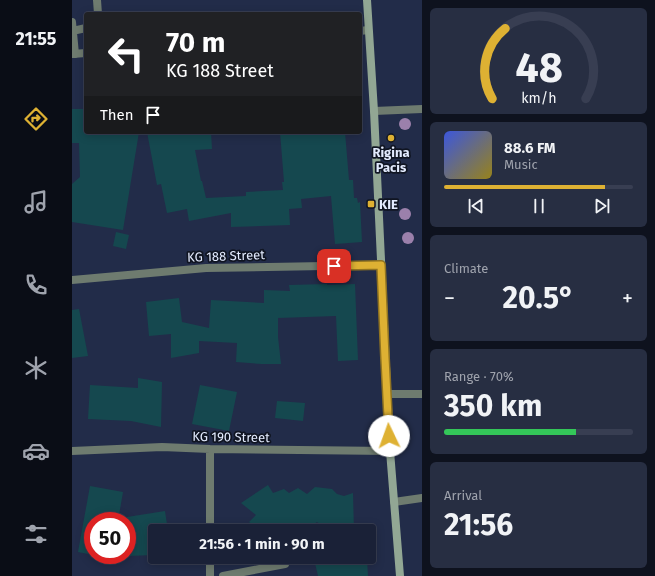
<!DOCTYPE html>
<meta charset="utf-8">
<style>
body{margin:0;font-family:"Fira Sans",sans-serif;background:#272e42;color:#f1f3f6;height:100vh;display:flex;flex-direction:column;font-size:15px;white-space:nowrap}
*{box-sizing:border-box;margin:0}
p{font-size:13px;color:#9fa3ad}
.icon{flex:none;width:22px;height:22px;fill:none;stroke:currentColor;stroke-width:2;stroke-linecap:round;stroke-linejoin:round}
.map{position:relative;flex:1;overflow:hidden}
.drawer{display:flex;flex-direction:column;gap:8px;padding:8px;background:#0e121e;width:233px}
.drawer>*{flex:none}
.hud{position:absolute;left:12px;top:12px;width:278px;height:122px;border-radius:4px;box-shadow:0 2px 10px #0003,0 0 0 1px #383e52;background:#202124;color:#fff;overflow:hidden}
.speed{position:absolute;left:12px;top:512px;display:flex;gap:8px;font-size:20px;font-weight:700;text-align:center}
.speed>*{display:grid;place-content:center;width:52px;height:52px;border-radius:50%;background:#1a2137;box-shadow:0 2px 10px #0003,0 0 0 1px #383e52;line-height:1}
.speed .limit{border:6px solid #d22;background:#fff;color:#111}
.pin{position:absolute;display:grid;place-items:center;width:34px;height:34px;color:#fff;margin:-17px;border-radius:8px;box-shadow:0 2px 6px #0006}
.me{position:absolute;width:44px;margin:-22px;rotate:357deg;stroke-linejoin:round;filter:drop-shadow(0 0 3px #0008)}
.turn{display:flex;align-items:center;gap:14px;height:84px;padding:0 16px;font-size:18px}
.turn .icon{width:52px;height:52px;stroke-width:2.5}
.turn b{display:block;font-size:28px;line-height:34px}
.then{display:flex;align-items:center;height:38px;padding:0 16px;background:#0003;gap:8px;font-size:15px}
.big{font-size:30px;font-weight:700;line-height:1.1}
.drawer .card{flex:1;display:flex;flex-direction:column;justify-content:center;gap:6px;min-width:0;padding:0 14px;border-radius:6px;background:#272e42}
.drawer .dial{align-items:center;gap:0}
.dial svg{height:104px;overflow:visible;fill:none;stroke:#383e52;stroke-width:7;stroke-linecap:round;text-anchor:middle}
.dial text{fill:#f1f3f6;stroke:none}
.song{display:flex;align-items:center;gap:12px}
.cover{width:48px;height:48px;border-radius:6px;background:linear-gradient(135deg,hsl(230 70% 55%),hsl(50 70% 35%))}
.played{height:4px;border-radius:2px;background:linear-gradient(90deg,#deb133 85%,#383e52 85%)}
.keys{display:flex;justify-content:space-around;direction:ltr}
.heat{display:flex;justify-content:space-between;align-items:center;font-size:22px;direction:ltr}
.charge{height:6px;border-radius:3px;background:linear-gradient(90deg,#34c759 70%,#383e52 0)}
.trip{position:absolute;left:76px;top:524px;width:228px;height:40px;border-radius:4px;background:#1a2137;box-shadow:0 2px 10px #0003,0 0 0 1px #383e52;font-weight:700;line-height:40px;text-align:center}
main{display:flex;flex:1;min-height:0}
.tabs{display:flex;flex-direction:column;width:72px;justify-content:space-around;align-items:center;background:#0a0d16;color:#9fa3ad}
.tabs .icon{width:28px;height:28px}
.tabs .on{color:#deb133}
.tabs b{font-size:18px;color:#f1f3f6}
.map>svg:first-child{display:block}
.building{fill:#15484f}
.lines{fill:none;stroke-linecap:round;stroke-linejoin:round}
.service{stroke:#6e7b6f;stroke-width:8}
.minor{stroke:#6e7b6f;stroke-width:8}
.secondary{stroke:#92a794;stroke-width:8}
.tree{fill:#9b80ab}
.route-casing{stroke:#907321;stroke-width:10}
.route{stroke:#deb133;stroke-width:7}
.poi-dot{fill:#deb133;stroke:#101522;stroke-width:1.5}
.labels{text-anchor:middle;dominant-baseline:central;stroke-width:3.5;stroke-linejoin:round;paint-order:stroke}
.poi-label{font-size:13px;font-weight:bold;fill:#e3ebfe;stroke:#101522}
.street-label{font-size:13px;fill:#e3ebfe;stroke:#101522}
</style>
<main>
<nav class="tabs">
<b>21:55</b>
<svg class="icon on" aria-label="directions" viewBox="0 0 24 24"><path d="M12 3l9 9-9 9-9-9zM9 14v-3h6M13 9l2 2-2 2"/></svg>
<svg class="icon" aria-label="music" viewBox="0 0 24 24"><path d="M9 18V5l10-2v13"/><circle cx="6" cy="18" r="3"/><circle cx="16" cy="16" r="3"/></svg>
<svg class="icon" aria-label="phone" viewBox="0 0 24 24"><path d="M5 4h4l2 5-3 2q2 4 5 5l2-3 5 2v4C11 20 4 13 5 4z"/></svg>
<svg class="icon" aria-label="climate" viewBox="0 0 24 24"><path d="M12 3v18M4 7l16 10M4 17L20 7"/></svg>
<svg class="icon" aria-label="car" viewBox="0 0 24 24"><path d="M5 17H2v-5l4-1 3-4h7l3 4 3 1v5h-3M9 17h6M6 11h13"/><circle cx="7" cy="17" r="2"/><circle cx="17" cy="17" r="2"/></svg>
<svg class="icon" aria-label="filters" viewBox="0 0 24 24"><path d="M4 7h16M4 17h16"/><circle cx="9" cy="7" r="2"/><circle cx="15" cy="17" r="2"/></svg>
</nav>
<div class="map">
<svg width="350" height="576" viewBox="0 0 350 576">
<rect width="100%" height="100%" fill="#222c49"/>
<path class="building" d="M0,109H14V132H67L51,230L0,222V184L8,177L7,143H0Z
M75,132H139L140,149L123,150L129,181H130L134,198L174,196V192L211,190L210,182H212L208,132H273L277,180H281L282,198H285L286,203L288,202L290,242L263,244L259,196L229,199L230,208L217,209L218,225L159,227V213L117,221L115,209L95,213L89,184L85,185Z
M44,232L57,235L54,249L41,246Z
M255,284V285L283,284L286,360L266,361L264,316L206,318V337L209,364H190L164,362L165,343L127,341V353L99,358V334L77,336L74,302L107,298L110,322L137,328L139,300L192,303V290L218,291L217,285Z
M7,309L16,356L0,358V310Z
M66,378L90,382L89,427L59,421L16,419L18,385L66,388Z
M128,385L165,392L157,431L120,424Z
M205,401L233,403L231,421L203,418Z
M196,485L201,493L212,489L217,493L226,488L235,494L243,487L260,489L265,494L272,496L281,493L282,531H256L245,522L231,531H214L210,529L203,531H187L185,528L177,522L184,515L169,503Z
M18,486L51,492L46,521H21V555L6,552Z
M93,511L96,531H83V555L55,556V517Z
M295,559L296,576H246L243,563Z"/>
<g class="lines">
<path class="service" d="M25,0L26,14
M0,22L3,54
M0,31L14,28
M302,111L350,109
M314,394H350
M322,502L350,498
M151,576L213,564"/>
<path class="minor" d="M288,31L296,30
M0,54L14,53
M0,280L134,268L309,265
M0,451L90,447L138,449L318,451
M138,531V449
M138,576V557"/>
<path class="secondary" d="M295,0L302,111L318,451L328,576"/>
</g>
<g class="tree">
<circle cx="333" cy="124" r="6"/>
<circle cx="333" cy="214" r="6"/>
<circle cx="336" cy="238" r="6"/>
</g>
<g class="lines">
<defs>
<path id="route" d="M262,266L309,265L313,358L317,436"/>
</defs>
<use href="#route" class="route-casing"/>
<use href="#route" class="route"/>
</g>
<g class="poi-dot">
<circle cx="319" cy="138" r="4"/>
<rect x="295" y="200" width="8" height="8" rx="2"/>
</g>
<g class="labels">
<g class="poi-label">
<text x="319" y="152">Rigina<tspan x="319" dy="15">Pacis</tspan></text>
<text x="307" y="204" text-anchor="start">KIE</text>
</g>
<g class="street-label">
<text transform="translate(154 256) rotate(-2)">KG 188 Street</text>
<text transform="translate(159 437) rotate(1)">KG 190 Street</text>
</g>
</g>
</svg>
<div class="speed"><div class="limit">50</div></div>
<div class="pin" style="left:262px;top:266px;background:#d93025"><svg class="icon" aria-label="arrive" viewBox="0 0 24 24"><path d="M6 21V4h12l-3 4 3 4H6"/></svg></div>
<svg class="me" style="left:317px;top:436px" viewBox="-20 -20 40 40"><circle r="19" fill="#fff"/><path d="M0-13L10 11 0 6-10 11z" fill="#deb133"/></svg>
<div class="trip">21:56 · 1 min · 90 m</div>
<div class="hud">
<div class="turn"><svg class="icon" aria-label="left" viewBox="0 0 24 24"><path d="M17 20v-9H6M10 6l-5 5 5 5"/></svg><div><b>70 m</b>KG 188 Street</div></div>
<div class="then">Then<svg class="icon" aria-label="arrive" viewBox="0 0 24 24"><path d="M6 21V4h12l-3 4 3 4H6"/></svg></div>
</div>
</div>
<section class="drawer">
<div class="card dial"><svg viewBox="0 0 100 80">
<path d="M14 69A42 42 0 1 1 86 69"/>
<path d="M14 69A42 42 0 0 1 24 15" stroke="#deb133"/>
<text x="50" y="56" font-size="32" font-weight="700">48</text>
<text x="50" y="72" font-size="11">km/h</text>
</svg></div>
<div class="card">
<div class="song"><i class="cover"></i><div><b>88.6 FM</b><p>Music</p></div></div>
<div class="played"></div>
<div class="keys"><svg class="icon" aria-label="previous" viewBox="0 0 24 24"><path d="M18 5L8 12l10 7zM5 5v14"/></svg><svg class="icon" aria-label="pause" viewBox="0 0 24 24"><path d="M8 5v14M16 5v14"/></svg><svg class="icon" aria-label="next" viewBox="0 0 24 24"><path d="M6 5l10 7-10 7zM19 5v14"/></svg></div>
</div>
<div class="card"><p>Climate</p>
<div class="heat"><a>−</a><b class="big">20.5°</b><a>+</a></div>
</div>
<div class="card"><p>Range · 70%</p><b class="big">350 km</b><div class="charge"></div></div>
<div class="card"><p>Arrival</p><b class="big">21:56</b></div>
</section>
</main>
